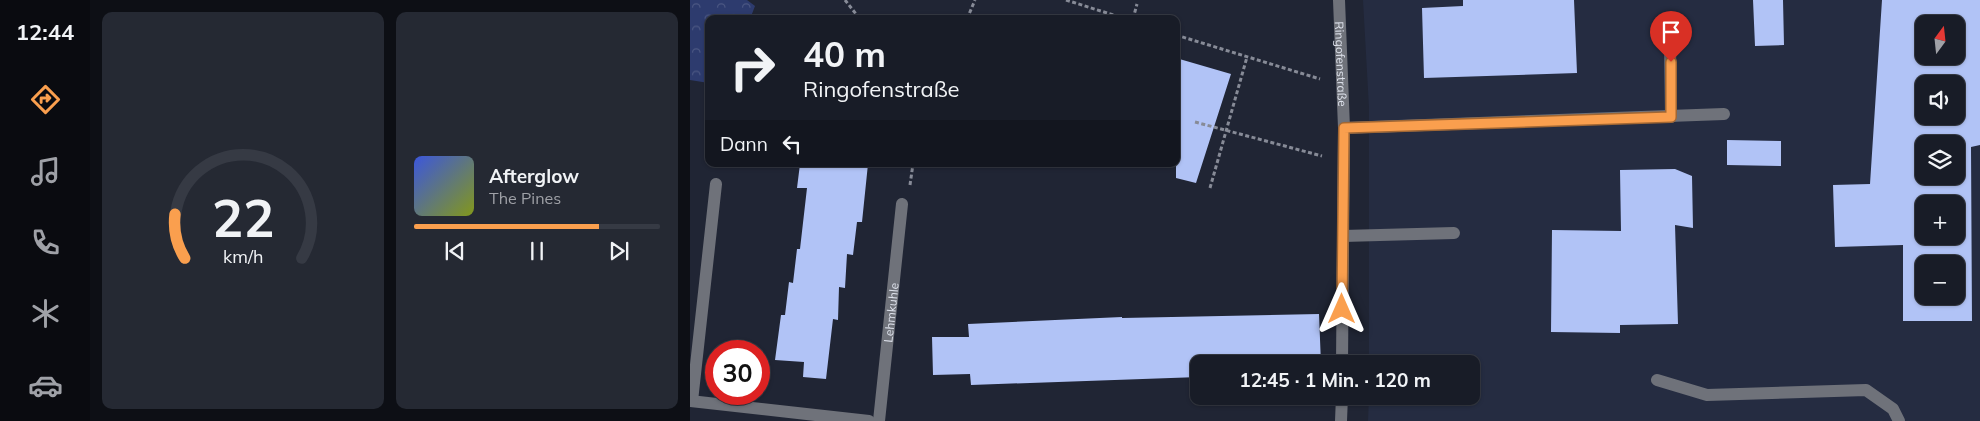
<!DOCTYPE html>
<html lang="de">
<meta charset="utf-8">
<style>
body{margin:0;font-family:Mulish,sans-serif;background:#252933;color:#f1f3f6;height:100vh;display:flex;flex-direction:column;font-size:19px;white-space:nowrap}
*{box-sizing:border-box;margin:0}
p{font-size:16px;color:#9fa1a7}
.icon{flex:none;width:28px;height:28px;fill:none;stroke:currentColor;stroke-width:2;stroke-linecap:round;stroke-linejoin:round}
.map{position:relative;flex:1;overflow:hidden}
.side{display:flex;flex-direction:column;gap:12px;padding:12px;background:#0d0f15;width:600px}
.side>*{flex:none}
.banner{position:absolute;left:15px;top:15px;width:475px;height:152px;border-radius:10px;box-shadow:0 1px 4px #0004,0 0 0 1px #363a44;background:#181c27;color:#f1f3f6;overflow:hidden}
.needle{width:32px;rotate:15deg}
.fabs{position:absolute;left:1225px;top:15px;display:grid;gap:10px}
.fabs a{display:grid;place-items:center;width:50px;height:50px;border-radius:10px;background:#181c27;box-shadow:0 1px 4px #0004,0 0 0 1px #363a44;font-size:25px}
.speed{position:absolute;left:15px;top:340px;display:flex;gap:10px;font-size:25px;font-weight:700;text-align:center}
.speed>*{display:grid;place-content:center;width:65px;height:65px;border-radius:50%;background:#181c27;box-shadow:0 1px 4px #0004,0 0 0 1px #363a44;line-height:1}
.speed .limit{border:8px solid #d22;background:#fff;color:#111}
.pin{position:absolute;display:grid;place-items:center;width:42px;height:42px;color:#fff;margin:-51px -21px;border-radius:50% 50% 50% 0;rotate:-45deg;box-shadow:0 0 5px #0007}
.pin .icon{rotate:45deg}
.me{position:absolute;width:55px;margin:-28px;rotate:0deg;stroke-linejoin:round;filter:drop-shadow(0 0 4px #0008)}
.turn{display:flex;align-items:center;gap:18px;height:105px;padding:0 15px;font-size:22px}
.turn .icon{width:65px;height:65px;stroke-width:2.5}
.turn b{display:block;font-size:35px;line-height:42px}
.then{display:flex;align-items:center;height:48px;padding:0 15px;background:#0003;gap:10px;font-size:19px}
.side .card{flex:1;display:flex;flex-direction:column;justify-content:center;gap:8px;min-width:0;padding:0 18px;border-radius:10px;background:#252933}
.side .dial{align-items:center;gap:0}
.dial svg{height:130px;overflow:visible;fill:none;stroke:#363a44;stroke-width:7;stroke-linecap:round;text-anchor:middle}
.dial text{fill:#f1f3f6;stroke:none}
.song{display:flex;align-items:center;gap:15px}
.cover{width:60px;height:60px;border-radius:8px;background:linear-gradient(135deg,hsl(230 70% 55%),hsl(70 70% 35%))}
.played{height:5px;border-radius:2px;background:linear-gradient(90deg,#fa9f4e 75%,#363a44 75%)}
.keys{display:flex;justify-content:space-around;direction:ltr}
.side .tiles{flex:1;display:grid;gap:12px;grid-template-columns:repeat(2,1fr)}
.trip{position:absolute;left:500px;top:355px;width:290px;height:50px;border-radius:10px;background:#181c27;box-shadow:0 1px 4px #0004,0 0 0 1px #363a44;font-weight:700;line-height:50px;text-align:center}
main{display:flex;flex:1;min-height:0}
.tab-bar{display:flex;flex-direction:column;width:90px;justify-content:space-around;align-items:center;background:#0a0b10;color:#9fa1a7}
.tab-bar .icon{width:35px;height:35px}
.tab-bar .selected{color:#fa9f4e}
.tab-bar b{font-size:22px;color:#f1f3f6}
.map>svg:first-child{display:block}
.built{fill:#252c41;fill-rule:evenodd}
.forest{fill:url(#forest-crowns)}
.building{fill:#b1c3f6;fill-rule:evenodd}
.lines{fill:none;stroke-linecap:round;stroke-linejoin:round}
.path{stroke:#878b97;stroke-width:3;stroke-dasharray:4 2.5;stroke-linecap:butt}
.minor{stroke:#6f727a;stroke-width:12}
.route-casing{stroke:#a26733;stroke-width:12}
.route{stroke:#fa9f4e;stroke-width:9}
.labels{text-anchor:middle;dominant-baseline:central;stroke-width:5;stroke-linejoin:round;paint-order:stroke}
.street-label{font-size:12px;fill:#dde1eb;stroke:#0c0f15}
</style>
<main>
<nav class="tab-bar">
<b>12:44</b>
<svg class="icon selected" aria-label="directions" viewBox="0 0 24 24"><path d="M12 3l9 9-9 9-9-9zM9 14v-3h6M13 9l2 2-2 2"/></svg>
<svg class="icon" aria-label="music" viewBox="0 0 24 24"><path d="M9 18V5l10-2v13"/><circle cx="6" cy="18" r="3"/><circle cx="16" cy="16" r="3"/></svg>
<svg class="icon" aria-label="phone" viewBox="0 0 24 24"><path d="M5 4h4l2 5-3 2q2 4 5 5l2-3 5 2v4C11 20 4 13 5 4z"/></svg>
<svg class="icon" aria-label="climate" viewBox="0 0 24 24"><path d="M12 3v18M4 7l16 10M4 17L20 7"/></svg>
<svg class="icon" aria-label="car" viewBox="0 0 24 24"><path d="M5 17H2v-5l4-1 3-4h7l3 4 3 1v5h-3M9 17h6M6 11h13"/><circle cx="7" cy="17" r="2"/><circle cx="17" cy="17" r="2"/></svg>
</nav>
<section class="side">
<div class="tiles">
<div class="card dial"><svg viewBox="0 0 100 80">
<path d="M14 69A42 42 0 1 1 86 69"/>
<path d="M14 69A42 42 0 0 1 8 42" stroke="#fa9f4e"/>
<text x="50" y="56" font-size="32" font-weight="700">22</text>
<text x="50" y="72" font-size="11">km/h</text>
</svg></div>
<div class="card">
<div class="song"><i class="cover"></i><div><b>Afterglow</b><p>The Pines</p></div></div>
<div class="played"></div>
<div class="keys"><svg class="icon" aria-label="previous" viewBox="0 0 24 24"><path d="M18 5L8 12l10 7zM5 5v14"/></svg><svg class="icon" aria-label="pause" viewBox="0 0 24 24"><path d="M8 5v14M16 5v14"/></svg><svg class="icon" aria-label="next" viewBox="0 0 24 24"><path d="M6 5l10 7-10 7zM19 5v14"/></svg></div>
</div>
</div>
</section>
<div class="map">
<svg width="1290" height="421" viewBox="0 0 1290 421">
<defs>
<pattern id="forest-crowns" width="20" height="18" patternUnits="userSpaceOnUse" patternTransform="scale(1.25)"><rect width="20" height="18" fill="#2d3b6e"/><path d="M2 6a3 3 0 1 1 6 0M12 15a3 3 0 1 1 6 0" fill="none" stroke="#4b5783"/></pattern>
</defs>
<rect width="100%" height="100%" fill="#202534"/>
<path class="built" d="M673,0H1290V421H678L679,396H781V364H679V108ZM1234,24H1266V56H1234ZM1234,84H1266V116H1234ZM1234,144H1266V176H1234ZM1234,204H1266V236H1234ZM1234,264H1266V296H1234Z"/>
<path class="forest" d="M0,0H57L65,6L60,19H19V83L0,80Z"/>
<path class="building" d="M773,0H884L887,73L734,78L732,8L773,6Z
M1063,0H1093L1094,45L1065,46Z
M1192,0H1290V145L1281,147L1282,321H1213V245L1145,247L1143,185L1180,184ZM1234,24H1266V56H1234ZM1234,84H1266V116H1234ZM1234,144H1266V176H1234ZM1234,204H1266V236H1234ZM1234,264H1266V296H1234Z
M486,58L541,74L506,183L486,178Z
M1037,140L1091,141V166L1037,165Z
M110,164H178L172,222H167L163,255L157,254L155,288L149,287L148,320L143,319L136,379L113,377L114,362L85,360L91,315H95L99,282L103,283L107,249H110L117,188H107Z
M985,169L1002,176L1003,228L985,225L988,324L930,325V333L861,332L862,230L931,231L930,170Z
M629,314L631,364H509V377L281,385L280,374L243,375L242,337H279L278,324L432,317V318Z"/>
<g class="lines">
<path class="path" d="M155,0L170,19
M376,0L436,19
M277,19L285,0
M443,19L447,4
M486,35L630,79
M505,122L632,156
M220,185L223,164
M520,188L557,57"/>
<g class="minor">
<path id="s1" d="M649,0L654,128L652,364"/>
<path d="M980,43L981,117"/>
<path d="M654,128L1034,114"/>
<path d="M653,236L764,233"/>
<path d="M967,380L1017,395L1176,390L1203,409L1209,421"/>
<path d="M0,401L179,421"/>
<path d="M2,401L26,184"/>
<path id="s2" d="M189,421L212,204"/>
<path d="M651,421L652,396"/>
</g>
</g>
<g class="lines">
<defs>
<path id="route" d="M652,309L654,128L981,117V62"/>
</defs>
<use href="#route" class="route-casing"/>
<use href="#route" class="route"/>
</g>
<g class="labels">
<g class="street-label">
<text stroke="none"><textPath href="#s1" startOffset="64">Ringofenstraße</textPath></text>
<text stroke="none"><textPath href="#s2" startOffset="109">Lehmkuhle</textPath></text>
</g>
</g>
</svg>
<div class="fabs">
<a><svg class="needle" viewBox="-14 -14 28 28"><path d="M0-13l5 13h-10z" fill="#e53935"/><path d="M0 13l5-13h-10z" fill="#9fa1a7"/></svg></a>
<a><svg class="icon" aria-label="sound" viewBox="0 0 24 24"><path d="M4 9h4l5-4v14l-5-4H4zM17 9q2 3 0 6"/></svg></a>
<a><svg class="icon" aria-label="layers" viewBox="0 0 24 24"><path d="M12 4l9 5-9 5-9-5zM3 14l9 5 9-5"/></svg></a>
<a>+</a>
<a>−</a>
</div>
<div class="speed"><div class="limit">30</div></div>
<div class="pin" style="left:981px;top:62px;background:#d93025"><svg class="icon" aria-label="arrive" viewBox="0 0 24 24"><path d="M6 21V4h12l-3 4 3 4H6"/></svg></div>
<svg class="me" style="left:652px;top:309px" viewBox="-20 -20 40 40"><path d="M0-17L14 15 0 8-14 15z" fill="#fa9f4e" stroke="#fff" stroke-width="4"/></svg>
<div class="trip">12:45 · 1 Min. · 120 m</div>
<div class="banner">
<div class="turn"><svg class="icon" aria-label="right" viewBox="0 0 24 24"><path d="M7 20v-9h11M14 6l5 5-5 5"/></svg><div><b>40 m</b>Ringofenstraße</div></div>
<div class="then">Dann<svg class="icon" aria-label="left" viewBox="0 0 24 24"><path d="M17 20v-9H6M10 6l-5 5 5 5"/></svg></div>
</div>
</div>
</main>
